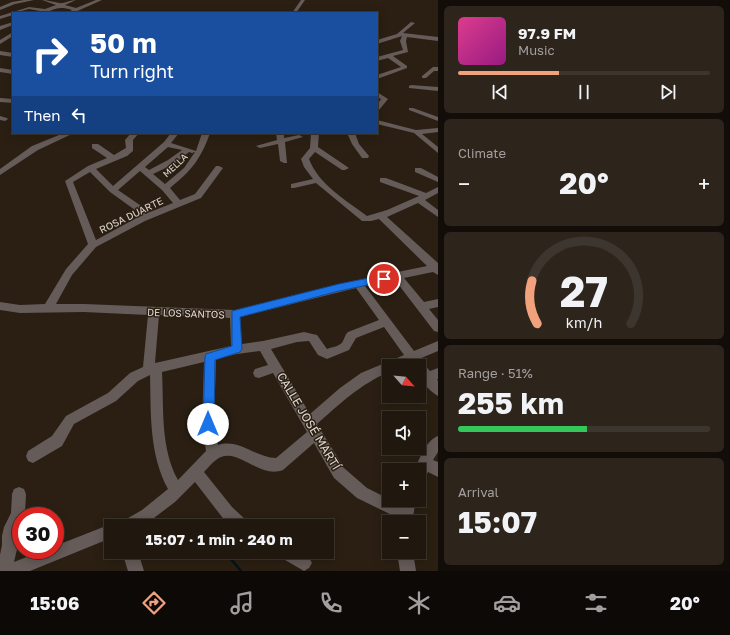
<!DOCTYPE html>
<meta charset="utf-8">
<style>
body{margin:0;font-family:"Golos Text",sans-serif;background:#2d241c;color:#f1f3f6;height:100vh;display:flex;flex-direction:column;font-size:15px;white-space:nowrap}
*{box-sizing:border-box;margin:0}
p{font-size:13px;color:#a29f9e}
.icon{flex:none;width:22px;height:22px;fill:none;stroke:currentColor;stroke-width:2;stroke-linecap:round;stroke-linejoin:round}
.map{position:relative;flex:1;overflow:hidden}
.drawer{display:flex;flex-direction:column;gap:6px;padding:6px;background:#120d08;width:292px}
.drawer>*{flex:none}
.top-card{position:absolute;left:12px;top:12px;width:366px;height:122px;border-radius:0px;box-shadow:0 2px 10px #0003,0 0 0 1px #3d362e;background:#1a4fa0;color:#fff;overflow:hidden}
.needle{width:26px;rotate:117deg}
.controls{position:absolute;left:382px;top:359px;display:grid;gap:8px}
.controls a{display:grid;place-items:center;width:44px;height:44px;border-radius:0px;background:#20170e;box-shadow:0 2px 10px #0003,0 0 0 1px #3d362e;font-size:20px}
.speed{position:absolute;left:12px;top:507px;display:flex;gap:8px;font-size:20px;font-weight:700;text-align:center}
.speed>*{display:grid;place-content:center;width:52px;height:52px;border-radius:50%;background:#20170e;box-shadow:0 2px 10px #0003,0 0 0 1px #3d362e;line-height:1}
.speed .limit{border:6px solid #d22;background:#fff;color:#111}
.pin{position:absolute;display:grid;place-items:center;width:34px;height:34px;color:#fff;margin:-17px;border:2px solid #fff;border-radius:50%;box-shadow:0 1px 4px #0007}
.me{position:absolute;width:44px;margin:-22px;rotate:0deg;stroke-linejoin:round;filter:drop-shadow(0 0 3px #0008)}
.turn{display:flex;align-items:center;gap:14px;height:84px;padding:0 12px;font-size:18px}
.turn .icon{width:52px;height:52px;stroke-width:2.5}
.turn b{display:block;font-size:28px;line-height:34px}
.then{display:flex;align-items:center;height:38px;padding:0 12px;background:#0003;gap:8px;font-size:15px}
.big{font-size:30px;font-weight:700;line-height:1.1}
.drawer .card{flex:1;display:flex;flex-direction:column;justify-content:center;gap:6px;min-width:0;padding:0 14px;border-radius:6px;background:#2d241c}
.drawer .dial{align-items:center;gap:0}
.dial svg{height:104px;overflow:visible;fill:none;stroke:#3d362e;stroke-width:7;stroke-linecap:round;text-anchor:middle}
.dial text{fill:#f1f3f6;stroke:none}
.song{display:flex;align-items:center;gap:12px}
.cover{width:48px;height:48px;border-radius:6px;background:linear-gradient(135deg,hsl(330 70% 55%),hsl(310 70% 35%))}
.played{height:4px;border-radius:2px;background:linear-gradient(90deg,#f1a17b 40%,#3d362e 40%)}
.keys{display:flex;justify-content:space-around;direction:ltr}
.heat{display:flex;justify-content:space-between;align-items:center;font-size:22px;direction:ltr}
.charge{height:6px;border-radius:3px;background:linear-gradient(90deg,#34c759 51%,#3d362e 0)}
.trip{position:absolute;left:104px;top:519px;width:230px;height:40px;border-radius:0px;background:#20170e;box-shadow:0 2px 10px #0003,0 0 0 1px #3d362e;font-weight:700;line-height:40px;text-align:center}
.menu{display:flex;height:64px;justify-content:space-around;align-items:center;background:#0d0906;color:#a29f9e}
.menu .icon{width:28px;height:28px}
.menu .on{color:#f1a17b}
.menu b{font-size:18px;color:#f1f3f6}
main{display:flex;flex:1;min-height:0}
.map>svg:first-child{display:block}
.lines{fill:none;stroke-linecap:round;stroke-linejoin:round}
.stream{stroke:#051315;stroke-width:2.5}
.minor{fill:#655b59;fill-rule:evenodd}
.route{fill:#1a73e8;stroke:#114b97}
.labels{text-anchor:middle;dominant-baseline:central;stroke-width:3;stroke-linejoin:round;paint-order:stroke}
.far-street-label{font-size:9px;fill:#e0d8d0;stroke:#2a1f12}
.street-label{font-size:10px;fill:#e0d8d0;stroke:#2a1f12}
.near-street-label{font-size:12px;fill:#e0d8d0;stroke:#2a1f12}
</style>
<main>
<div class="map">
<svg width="438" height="571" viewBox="0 0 438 571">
<rect width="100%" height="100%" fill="#2a1f12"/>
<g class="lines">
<path class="stream" d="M225,552L241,571"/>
<path class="minor" d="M24,0H34L15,4L0,10V7L12,2Z
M42,0C48,0 53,2 59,3C64,4 70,0 76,0L65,5L76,8L96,0H102L73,13L69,12L72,10C54,4 54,13 38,13L40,11L29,9L13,13V15L0,19V16L29,7L45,9L56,5Z
M301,0H305L296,13H292Z
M13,22V25L0,30V26Z
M411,22L415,23L403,33L438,37V41L407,37L406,41L408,52L393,56L407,66V68L377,79V75L401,67L388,58L377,61V57L403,50L400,41L402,36L377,44V40L397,34Z
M13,32V36L0,44V40Z
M0,51L13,53V57L0,55Z
M433,67H438V71H434L426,78H422V76Z
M0,68L13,70V74L0,72Z
M411,85L438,87V91L409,88V86Z
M377,92L388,99L379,110L377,111V105L381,99L377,97Z
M0,98L13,99V103L0,102Z
M409,108H413L438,117V121L409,110Z
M0,116L7,118L8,119L5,121L0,120Z
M377,120L416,130L438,128V132L422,134L438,147V153L414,133L377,124Z
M64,133H74L38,150L0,175V169L32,146Z
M131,133H139L133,140V151L127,156L96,169L113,186L164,142L171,133H179L171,143L196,151L202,133H210C201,159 191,171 170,188L180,200L195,194L216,166H219L223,168L201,198L145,221L96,247L72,275L56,304H84L235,310L339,284L427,266L379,219L371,221H362L316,183L294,188H291V184L313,179L304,167L301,159L310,148L311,133H319L318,147L349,168L345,170H342L315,152L309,159C319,185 346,200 367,216L387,210L419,196L380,182V178H386L426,193L438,187V193L425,200L438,210V217L418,203L387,217L438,263V275L433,272L404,278L424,302L438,299V307L429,309L438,320V332L434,331L395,280L365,286L414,351L438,341V351L419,359L430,371L438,368V379H437L438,381V396C432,393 422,383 419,376C418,374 419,369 419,366H411L409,363L403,366H389V372C359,385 341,403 317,424L344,468L367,488L401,505L402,500H416L412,522H398V518L357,498L334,478L314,443L283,470C261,479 239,449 221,457C214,460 209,467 204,472L232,507L247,521L249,526H231L222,517L195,482L175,502L146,524L143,526H121L123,521L142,510L168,489C149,454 151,414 150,375L138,381L116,401L74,424L62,446L33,463L28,461L26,456L28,451L52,436L66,416L108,393L130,373L143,367L148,315L84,312L20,313L0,310V302L20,305L45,304L66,269L88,244L65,181L88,166L107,158L92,148V144H98L114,155L126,148L125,140ZM168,147L182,150L168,160L149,170L145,167ZM189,152L192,153L195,152L184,168L165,184L153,174L174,164ZM140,171L162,190L173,203L150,212L118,190ZM90,172L110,192L142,215L96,240L73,182ZM356,288L379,320L348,332C345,335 345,337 343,341C341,346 332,347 327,349L317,335L304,332L263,341L242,344L240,317ZM159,315L230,318L231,346L155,363ZM384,327L404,355L361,373L340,388L310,414L271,349L297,342L309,341L318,355L327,359L349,350L356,338ZM260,351L268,365L255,369L253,373L255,377L259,378L273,373L307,432L276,458C256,458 239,438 218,445L214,424L216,359L237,354ZM204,362L202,424L206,451L178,480C160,448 164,407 162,372Z
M276,133H284V138L299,135L303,137L285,142L287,163H284L280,161L278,144L260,148L256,146L277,140Z
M347,133H355L359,144L369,156L368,158H362L352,144Z
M415,168H421L438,177V182L415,172Z
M438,436V452L433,460L438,462V477L428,472L424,480L419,482V470H414C420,459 425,441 438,436Z
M19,487L24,489L26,494L25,514L24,516H21V523L16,536L18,545L14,562L44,550H55V546L111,524L116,526H111V538L30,571H0V555L2,545V536L4,527L11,513L12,494L14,489Z
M122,552H138L144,571H128Z
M277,552C290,552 306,549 312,563L309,568L304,571L280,557Z
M397,552H413L416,571H400Z"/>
</g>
<path class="route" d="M384,275L387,276V281L339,291L240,317L242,349L240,352L215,360L214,424L213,427L208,429L204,427L203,424L205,357L206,354L232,346V311L339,284Z"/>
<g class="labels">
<g class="far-street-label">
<text transform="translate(175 165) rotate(-43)">MELLA</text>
</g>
<g class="street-label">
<text transform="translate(131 215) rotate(-26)">ROSA DUARTE</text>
<text transform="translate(186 313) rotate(2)">DE LOS SANTOS</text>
</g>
<g class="near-street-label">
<text transform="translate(309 421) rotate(59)">CALLE JOSÉ MARTÍ</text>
</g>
</g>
</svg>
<div class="controls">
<a><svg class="needle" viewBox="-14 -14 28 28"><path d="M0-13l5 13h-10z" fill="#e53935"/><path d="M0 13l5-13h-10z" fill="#a29f9e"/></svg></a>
<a><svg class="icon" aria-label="sound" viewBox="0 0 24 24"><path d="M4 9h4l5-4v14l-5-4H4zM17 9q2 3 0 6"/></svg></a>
<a>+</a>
<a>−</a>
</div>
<div class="speed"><div class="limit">30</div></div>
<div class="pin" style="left:384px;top:279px;background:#d93025"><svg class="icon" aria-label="arrive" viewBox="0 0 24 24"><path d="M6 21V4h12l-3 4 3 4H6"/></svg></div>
<svg class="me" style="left:208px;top:424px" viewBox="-20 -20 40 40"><circle r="19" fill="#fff"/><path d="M0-13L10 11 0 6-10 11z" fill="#1a73e8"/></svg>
<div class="trip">15:07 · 1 min · 240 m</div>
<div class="top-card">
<div class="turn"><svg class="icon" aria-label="right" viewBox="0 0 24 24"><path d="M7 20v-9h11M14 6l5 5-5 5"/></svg><div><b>50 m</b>Turn right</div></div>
<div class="then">Then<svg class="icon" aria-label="left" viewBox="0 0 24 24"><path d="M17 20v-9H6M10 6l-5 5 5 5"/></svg></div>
</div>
</div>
<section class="drawer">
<div class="card">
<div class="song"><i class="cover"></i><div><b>97.9 FM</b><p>Music</p></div></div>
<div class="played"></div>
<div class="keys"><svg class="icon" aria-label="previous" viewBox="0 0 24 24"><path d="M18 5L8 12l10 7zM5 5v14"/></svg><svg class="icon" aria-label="pause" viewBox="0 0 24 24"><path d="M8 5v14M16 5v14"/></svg><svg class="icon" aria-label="next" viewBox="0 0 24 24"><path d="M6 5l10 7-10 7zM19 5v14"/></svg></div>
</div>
<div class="card"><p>Climate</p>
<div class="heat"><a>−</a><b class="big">20°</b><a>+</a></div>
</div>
<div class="card dial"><svg viewBox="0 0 100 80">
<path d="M14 69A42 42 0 1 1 86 69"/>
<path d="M14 69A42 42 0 0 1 10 36" stroke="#f1a17b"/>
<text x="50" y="56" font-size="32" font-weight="700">27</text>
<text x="50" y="72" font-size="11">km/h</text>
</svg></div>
<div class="card"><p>Range · 51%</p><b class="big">255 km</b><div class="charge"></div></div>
<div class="card"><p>Arrival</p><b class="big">15:07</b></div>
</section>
</main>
<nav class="menu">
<b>15:06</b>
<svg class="icon on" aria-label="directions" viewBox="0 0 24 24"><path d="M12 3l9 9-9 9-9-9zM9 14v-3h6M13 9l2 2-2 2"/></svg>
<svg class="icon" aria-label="music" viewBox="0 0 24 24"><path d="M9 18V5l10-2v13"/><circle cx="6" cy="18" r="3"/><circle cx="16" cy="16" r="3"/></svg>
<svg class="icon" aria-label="phone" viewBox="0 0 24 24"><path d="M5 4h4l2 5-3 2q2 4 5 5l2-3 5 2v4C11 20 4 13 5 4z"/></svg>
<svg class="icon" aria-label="climate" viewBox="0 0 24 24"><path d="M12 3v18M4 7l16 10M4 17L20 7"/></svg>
<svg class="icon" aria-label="car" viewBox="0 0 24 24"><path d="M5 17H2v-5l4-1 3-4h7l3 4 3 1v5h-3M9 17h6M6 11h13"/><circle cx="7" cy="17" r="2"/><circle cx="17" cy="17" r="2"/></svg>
<svg class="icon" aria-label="filters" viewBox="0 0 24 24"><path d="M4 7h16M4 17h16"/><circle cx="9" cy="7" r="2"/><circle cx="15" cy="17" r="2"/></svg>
<b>20°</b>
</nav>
